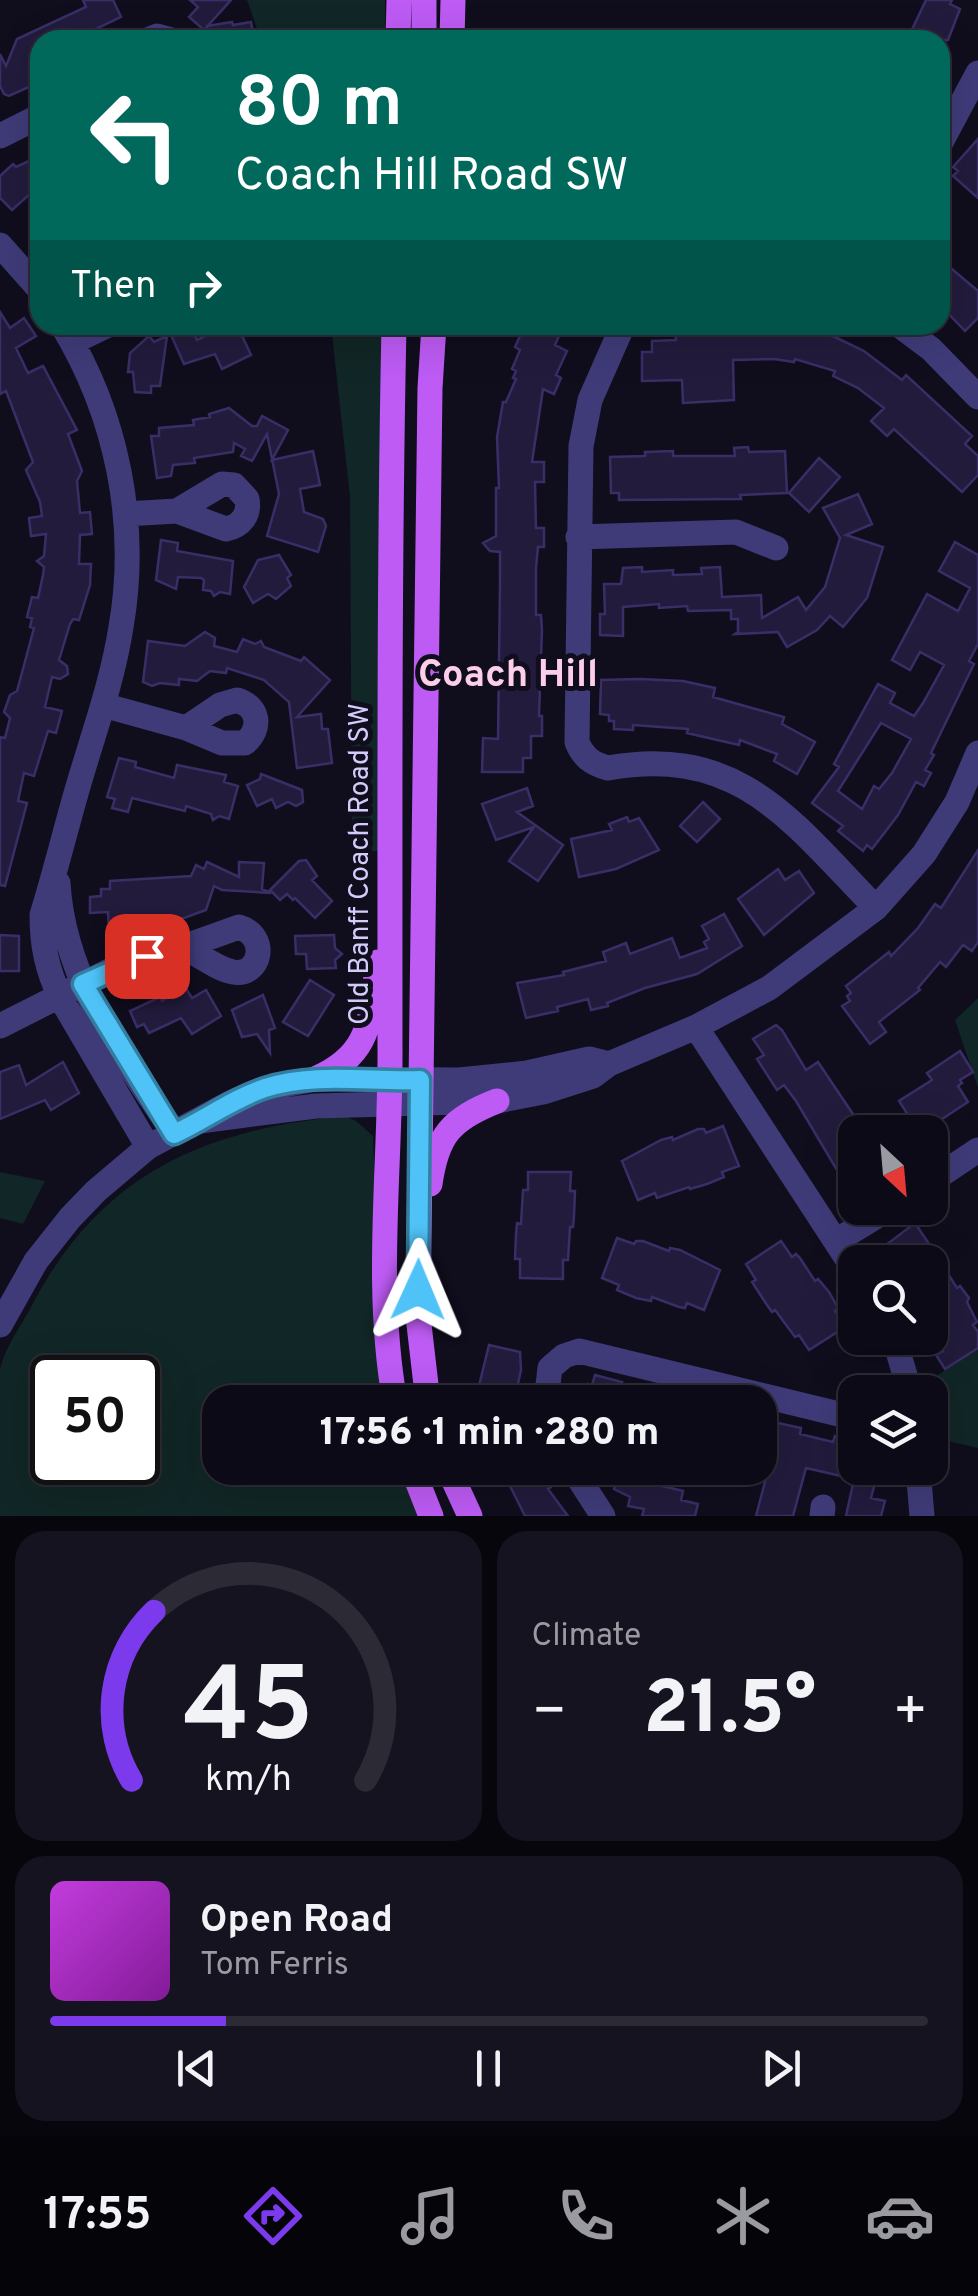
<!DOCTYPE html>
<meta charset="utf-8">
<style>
body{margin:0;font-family:Overpass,sans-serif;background:#15131f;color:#f1f3f6;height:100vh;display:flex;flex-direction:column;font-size:38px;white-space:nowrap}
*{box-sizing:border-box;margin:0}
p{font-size:32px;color:#9a9aa1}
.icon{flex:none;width:55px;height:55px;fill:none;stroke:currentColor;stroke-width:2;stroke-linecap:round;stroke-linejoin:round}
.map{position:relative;height:1516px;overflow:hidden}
.side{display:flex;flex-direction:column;gap:15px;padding:15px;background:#07060c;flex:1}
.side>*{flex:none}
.guide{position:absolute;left:30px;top:30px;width:920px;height:305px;border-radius:30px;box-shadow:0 10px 40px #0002,0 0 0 2px #2c2b35;background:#00695c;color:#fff;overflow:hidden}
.needle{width:65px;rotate:154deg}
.controls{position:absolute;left:838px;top:1115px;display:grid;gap:20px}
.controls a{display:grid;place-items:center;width:110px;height:110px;border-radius:20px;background:#0c0a16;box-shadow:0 10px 40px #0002,0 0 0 2px #2c2b35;font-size:50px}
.speed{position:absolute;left:30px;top:1355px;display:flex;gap:20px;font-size:50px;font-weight:700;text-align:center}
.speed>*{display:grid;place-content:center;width:130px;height:130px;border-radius:50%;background:#0c0a16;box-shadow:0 10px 40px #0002,0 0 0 2px #2c2b35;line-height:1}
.speed .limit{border:5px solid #111;border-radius:15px;background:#fff;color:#111}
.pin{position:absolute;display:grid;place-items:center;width:85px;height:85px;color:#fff;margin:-42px;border-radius:20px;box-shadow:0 5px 15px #0006}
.me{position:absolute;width:110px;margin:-55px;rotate:1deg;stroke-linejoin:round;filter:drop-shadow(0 0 8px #0008)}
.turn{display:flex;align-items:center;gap:35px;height:210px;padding:0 40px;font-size:45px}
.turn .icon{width:130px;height:130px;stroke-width:2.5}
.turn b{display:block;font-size:70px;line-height:85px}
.then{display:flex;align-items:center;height:95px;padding:0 40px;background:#0003;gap:20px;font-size:38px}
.big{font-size:75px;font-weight:800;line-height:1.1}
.side .tile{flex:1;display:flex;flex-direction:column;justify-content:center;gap:15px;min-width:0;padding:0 35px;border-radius:30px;background:#15131f}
.side .dial{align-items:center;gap:0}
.dial svg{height:260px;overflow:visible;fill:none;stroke:#2c2b35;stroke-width:7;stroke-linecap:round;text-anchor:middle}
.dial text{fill:#f1f3f6;stroke:none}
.song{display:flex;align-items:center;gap:30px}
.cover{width:120px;height:120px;border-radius:15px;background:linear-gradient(135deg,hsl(290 70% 55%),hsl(290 70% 35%))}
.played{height:10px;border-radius:5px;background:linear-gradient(90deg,#7c3aed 20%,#2c2b35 20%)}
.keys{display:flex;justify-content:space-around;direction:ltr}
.heat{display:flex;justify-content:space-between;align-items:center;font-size:55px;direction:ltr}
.side .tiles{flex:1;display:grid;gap:15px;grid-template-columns:1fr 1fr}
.tile:last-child{grid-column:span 2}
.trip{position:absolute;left:202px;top:1385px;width:575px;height:100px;border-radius:30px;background:#0c0a16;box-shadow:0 10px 40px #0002,0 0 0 2px #2c2b35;font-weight:800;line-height:100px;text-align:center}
.dock{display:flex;height:160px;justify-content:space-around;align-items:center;background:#050409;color:#9a9aa1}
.dock .icon{width:70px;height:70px}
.dock .selected{color:#7c3aed}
.dock b{font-size:45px;color:#f1f3f6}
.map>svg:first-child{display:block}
.green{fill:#112626;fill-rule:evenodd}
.building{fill:#221b3c;stroke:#3a2e67;stroke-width:2.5;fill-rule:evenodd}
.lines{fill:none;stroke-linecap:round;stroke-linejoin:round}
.minor{stroke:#3f3b79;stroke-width:25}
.major{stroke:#bd5bf4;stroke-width:25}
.route-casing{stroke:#337fa1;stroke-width:25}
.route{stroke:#4fc3f7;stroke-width:18}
.labels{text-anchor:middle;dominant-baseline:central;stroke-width:10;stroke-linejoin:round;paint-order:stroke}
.street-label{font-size:28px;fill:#d3ccfb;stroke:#100d1d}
.district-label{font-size:38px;font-weight:bold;fill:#fcceea;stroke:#100d1d}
</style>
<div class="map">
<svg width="978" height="1516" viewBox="0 0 978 1516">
<rect width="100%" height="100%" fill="#100d1d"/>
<path class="green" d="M247,0H385V40H261Z
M331,325H385L382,850L352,855L350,497Z
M978,998V1088L955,1020Z
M345,1116L356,1121L373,1136L384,1402H220V1468H401L418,1516H0C0,1483 0,1450 0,1417C0,1402 0,1385 0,1371C3,1351 20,1327 30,1309C99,1175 200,1130 345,1116ZM52,1378H138V1462H52Z
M0,1172L45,1181L23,1224L0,1218Z
M978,1349V1448L930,1437V1392H922L921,1386Z"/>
<path class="building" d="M83,0H113L121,17L73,40H40V63L34,67L40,82L9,96L4,94L0,86V54L6,66L17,39L86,7Z
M190,0H231L204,30L189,17L198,7Z
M926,0H952L950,4L960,9L948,40H907Z
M232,22L233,25L251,22L254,40H209L207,26Z
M978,139V198L953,176L958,171L953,167Z
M40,156V185L12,210L0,198V176L13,164L16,167Z
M940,259L978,291V318L965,331L941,306L946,300L940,295Z
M0,312L10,328L24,318L36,336L16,348L28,373L43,366L77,430L68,434L82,471L77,481L80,513L90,512L92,534L80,535L79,564H91L90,585L79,620L73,619L70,624L59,660L67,666L68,674L60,679L52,677L45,707L62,711L56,733L48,731L34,776L24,773L18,801L27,803L5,886L0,885V737L5,738L10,718L4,712L10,695L17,691L34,628L30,627L32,618L27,617L32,597L38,598L43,575L44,567L37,561L44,556L46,534L31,536L29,518L42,516L40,502L26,470L33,462L6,391L0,394Z
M227,325H237L251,355L222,369L215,354L184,364L171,335L190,326L197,340Z
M525,325H552L562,329L555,345L567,351L556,375L561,378L554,394L543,389L532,462H544V482H535L536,528H544V547H538L536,568V615H541L542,630L539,716H542V736H531V758H523V772H482L483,738L498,739L500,584V552L490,551L483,543L496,536V488H499L497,437L503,402H506L516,379L513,378L516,371L512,369L520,350L515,347Z
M712,325H795L835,337L864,351L902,380L906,375L972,436L965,444L978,456V475L962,492L894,429L887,436L871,421L884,408L858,388L833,376L835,371L795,359L794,362L774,359L733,360L734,400L683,403L682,380L642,381V352H652V341L676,340L675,330L712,329Z
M149,336L154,342L167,336L160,386H151V393L135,392L133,372H128L130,353Z
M229,408L252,426H257L262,416L288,430L272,460L313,451L320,485L300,489L304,512L323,519L326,526L318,552L267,536L279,494L267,434L252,461L241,456L245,449L234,443L233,452L194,458L195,463L173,465L171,476L157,478L151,436H159V428L194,425L193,420L210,417L209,414Z
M748,447L749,452L785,451L787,493L740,495L741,499L619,500V493H611L610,457L645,456V452L673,451V456H735L734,448Z
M819,458L840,477L809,512L789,493Z
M858,494L872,524L846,535L883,547L867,598L843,627L830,616L817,630L787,647L778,632L735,634L738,632V619H731V610L688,611L687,606L659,608V604L623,607V636L600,635V614H605L604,584H621L623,568L642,567V572L673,570V575L702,574L701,568L720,567L722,597L761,595L762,618L798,597L806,610L825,587L840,538L823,508Z
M161,540L178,543L177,551L233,561L230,594L220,592L214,596L211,591L203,590L204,580L201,578L178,577L176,589L156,580Z
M955,542L978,555V644L969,661L974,664L931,753L934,755L925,770L931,773L924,786L916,782L898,815L872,849L867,845L863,851L838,831L843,826L812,803L839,767L834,764L878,684L895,693L890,703L914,716L923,703L944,665L920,652L910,670L892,660L927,594L958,611L970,588L939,571ZM881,723L911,739L892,773L879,789L874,786L862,809L838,791Z
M279,555L291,575L287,578L291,586L276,599L268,594L253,603L244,587L258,560Z
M205,632L215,638L214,646L237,652L243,639L255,644L261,641L264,647L301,661L304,657L330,680L297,717L321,714L322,729H328L332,763L297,768L289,702L264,680L227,668L226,673L210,671L197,681L179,679V685L160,683L152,686L143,682L148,641L185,646Z
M640,679L683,681L715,688L713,697L784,717L782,724L815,742L797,774L774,761L777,754L740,740L739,745L687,733L688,729L633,725V730L614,729V721H609V715L600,714L601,680Z
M119,758L136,762L135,767L174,778L177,765L226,775L224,782L238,786L229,819L219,816L213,820L211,814L186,806L185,811L132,798L128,812L112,808L115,799L107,797Z
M261,774L302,790L303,802L296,806L288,802L276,808L272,799L257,806L247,785L260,779Z
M527,788L533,806L517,812L563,845L538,881L509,861L534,827L496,840L482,804Z
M703,802L720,819L697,842L680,826Z
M627,817L629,822L639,818L659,850L616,869L579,877L571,839L612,830L609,824Z
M978,850V942L972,951L963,945L946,967L940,962L918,988L920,990L879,1022L886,1032L870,1044L842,1006L850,1001L847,996L851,993L846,986L889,952L891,956L918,928L935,904L941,908Z
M306,860L317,876L312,880L332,901L315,918L295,898L293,900L287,894L280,900L270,890L299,861Z
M207,862L239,877V862L264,863L262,889L271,893L222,890L214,886L206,910L184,918L137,920V928L109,930L108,912L90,913V897L101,896V889H110V881L191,876L196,865L204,869Z
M778,869L785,880L799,871L814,893L764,935L738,899Z
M724,914L742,946L697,974L645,988L607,1003L608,1006L591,1010L588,999L557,1007L558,1011L526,1018L517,983L564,975L563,972L606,961L603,952L626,943L630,954L672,938L680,958L707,948L704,942L709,939L702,926Z
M0,935L19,936V971H0Z
M334,935L335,948L342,954L335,960L336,968L307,969L306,954H296L295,936Z
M310,980L334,995L308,1036L283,1022Z
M185,987L192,998L206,990L221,1016L192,1034L181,1018L149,1033L144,1024L137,1027L130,1011L160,997L162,1001Z
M263,995L275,1028L269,1030L270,1053L257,1034L242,1037L232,1010Z
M776,1025L782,1030L806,1070L818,1062L863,1129L855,1132V1175L844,1182L796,1101L784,1085L777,1090L757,1059L764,1055L753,1039Z
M960,1051L973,1072L960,1080L962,1083L958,1086L968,1102L936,1123L942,1132H919L899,1101L932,1080L927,1073Z
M63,1062L79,1093L51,1110L45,1100L0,1119V1072L19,1065L26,1085Z
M723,1126L739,1166L722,1172L724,1177L707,1184L690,1189L689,1187L657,1198L655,1193L638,1200L622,1161L661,1140L672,1137L673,1140L698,1129H704L706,1133Z
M528,1172H571L570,1191H575L574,1216L573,1227H570L568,1260H563V1279L520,1278V1259H515L516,1234L517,1223L521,1224L523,1190H528Z
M915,1223L929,1244L941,1250L938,1258L957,1288L960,1286L969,1298L967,1302L977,1322L973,1325L978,1332V1348L945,1369L936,1355L943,1351L930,1332V1262H891L882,1248Z
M617,1238L634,1244L636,1241H643L669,1251L670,1248L680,1250L720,1270L704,1310L687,1303L685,1308L679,1307L652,1297L651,1301L636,1298L617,1290L619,1285L602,1278Z
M781,1241L792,1257L796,1254L800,1258L815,1281L818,1279L829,1292L838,1308L835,1311L845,1327L809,1350L799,1335L795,1337L775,1310L772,1312L767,1305L752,1282L756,1280L746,1264Z
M489,1345L520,1352L521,1370L514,1402H475Z
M595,1375L622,1382L620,1388L658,1397L657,1402H584L588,1384L592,1385Z
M760,1419L801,1428L800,1434L833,1442L835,1436L855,1441V1468H879L871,1498L885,1501L881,1516H846L854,1479L806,1468L793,1516H756L771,1459L760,1457Z
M501,1468H535L537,1473L543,1470L551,1487L548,1489L568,1516H525Z
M619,1468L653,1474L650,1483L683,1491L681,1500L698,1504L695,1516H642L644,1509L628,1506L630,1497L614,1489Z"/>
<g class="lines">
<path class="minor" d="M147,40L157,36L172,40
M0,136L40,116
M940,144L978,73
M0,245L40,290
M62,325C117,415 139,523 121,627C112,685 91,740 75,797C64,836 54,876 42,915C42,946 47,969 60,997L148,1147
M623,325L590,400L581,446L577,742C583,757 592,764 608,768C740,744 793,823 876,908
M899,325L931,349L978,397
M73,342L108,325
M222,484L234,485L247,499C250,515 241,526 226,529L177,511Z
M125,514L177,511
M578,537L736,532L776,548
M237,700C259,707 262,728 245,743H222L186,728L220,705Z
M103,705L186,728
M58,883C64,981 122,1054 174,1133
M239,927C269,936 261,977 233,972C217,969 198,954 183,947Z
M0,1026L123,964L183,947
M696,1027L855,1271
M200,1121L316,1106L497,1101L543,1092L593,1076L609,1064L696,1027L769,988L876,908L924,854L957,802L978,753
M930,1182L978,1150
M836,1241L890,1208
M0,1325L36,1261L70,1218L96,1191L148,1147L230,1103L264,1089L315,1079L459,1080L527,1073L589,1059L609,1064
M894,1338L910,1392
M546,1402L550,1368L564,1356L579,1351L855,1418
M572,1468L603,1516
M918,1468L922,1516
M822,1516L823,1507"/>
<path class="major" d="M398,40L399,0
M424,40V0
M452,40L453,0
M394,325C389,565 390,806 390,1046C391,1165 374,1284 395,1402
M315,1079C373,1054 369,1019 378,962
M430,1184C437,1135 451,1119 497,1101
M428,1402L418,1316L430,388L434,325
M412,1468L431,1516
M448,1468L470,1516"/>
</g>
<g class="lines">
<defs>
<path id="route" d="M147,956L83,984L174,1134C205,1120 232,1099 265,1088C315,1072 369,1082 420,1080L418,1290"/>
</defs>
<use href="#route" class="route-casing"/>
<use href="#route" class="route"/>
</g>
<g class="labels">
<g class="street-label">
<text transform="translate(361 864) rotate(-90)">Old Banff Coach Road SW</text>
</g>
<g class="district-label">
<text x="508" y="676">Coach Hill</text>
</g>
</g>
</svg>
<div class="controls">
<a><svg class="needle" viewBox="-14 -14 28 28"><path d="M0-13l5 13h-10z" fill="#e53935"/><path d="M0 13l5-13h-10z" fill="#9a9aa1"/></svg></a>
<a><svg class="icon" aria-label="search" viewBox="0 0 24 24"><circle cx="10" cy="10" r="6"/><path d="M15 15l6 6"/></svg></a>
<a><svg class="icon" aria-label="layers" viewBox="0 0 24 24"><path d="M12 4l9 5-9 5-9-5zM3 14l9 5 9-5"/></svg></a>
</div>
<div class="speed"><div class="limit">50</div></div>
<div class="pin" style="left:147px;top:956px;background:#d93025"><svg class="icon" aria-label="arrive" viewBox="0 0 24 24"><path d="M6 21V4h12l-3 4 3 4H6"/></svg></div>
<svg class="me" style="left:418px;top:1290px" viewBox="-20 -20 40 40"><path d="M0-17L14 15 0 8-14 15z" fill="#4fc3f7" stroke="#fff" stroke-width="4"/></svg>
<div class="trip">17:56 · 1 min · 280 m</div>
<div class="guide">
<div class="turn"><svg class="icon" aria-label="left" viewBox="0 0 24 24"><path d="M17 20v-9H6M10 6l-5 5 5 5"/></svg><div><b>80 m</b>Coach Hill Road SW</div></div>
<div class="then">Then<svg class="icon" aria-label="right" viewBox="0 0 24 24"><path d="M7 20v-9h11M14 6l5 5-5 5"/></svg></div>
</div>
</div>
<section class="side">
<div class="tiles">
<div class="tile dial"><svg viewBox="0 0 100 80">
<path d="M14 69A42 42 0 1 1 86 69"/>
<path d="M14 69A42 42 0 0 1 21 17" stroke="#7c3aed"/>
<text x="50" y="56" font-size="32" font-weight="700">45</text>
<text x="50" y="72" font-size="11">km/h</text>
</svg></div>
<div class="tile"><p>Climate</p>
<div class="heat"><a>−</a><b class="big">21.5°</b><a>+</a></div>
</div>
<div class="tile">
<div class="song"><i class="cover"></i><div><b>Open Road</b><p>Tom Ferris</p></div></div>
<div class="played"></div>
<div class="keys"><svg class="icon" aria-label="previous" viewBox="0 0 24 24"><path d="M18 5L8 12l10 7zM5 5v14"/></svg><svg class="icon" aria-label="pause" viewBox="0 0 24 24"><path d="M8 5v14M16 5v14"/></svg><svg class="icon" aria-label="next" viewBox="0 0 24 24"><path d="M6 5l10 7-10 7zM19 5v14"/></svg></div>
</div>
</div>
</section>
<nav class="dock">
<b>17:55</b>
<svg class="icon selected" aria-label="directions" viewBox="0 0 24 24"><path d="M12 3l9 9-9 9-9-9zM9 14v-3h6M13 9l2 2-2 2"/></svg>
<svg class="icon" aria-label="music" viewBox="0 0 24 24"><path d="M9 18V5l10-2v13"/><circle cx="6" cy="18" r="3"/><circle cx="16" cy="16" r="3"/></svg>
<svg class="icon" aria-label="phone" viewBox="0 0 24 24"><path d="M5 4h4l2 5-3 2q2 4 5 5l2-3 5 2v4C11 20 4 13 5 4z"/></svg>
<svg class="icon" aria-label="climate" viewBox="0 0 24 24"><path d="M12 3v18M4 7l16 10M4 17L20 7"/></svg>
<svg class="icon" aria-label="car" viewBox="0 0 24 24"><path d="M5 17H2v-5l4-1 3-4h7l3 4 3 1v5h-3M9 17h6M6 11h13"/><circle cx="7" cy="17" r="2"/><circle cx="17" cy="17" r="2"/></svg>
</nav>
